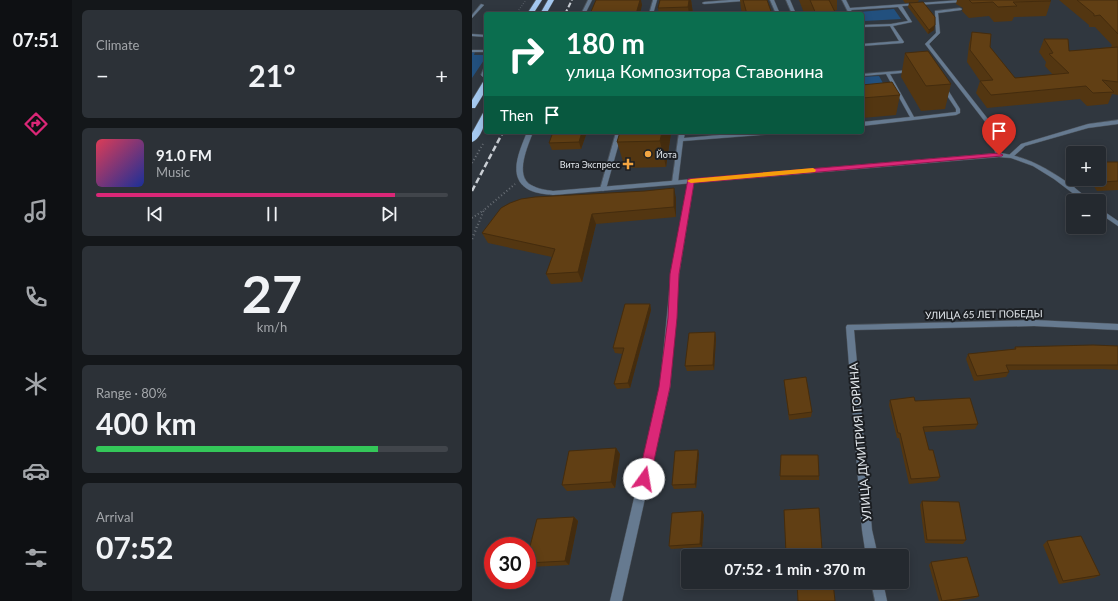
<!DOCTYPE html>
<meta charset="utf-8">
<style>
body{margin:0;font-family:Lato,sans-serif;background:#2c3137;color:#f1f3f6;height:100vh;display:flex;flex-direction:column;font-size:15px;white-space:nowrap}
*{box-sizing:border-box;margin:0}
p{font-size:13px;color:#a3a6aa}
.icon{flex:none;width:22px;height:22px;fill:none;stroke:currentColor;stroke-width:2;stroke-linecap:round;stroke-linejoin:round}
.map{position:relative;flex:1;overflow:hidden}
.side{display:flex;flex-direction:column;gap:10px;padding:10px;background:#14171a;width:400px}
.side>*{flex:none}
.hud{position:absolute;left:12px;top:12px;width:380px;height:122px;border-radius:4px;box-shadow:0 2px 10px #0003,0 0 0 1px #41454b;background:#0b6e4f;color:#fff;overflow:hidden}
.buttons{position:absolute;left:594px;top:146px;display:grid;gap:8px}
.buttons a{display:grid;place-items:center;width:40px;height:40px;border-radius:4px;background:#24292f;box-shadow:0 2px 10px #0003,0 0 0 1px #41454b;font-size:20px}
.speed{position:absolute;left:12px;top:537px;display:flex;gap:8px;font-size:20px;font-weight:700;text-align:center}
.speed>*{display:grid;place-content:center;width:52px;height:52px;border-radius:50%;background:#24292f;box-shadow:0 2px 10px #0003,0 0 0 1px #41454b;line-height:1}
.speed .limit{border:6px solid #d22;background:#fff;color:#111}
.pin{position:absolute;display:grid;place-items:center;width:34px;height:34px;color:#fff;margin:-41px -17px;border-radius:50% 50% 50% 0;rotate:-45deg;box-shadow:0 0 4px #0007}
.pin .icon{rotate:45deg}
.me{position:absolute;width:44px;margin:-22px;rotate:13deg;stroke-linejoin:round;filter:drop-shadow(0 0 3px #0008)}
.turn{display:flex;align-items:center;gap:14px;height:84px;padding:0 16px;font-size:18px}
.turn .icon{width:52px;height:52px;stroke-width:2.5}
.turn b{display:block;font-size:28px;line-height:34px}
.then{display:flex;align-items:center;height:38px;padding:0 16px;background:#0003;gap:8px;font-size:15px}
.big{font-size:30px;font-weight:700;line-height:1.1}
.side .tile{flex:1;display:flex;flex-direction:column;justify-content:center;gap:6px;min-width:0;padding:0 14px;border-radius:6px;background:#2c3137}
.side .dial{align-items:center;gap:0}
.dial b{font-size:52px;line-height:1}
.song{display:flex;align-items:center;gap:12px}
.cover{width:48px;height:48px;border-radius:6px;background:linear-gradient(135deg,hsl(350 70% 55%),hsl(230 70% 35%))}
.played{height:4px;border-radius:2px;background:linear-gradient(90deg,#db2777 85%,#41454b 85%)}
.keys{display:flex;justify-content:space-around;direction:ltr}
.heat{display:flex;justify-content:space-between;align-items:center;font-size:22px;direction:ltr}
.charge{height:6px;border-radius:3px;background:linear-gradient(90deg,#34c759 80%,#41454b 0)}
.trip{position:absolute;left:209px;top:549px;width:228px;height:40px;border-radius:4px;background:#24292f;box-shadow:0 2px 10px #0003,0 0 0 1px #41454b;font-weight:700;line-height:40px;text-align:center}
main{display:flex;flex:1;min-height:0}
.tab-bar{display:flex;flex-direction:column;width:72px;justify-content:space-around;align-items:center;background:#0e1013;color:#a3a6aa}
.tab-bar .icon{width:28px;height:28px}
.tab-bar .active{color:#db2777}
.tab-bar b{font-size:18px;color:#f1f3f6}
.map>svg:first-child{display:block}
.green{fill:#22507e}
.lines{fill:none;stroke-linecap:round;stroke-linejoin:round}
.service-casing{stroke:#4c535b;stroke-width:1}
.minor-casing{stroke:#4c535b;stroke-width:1}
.tertiary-casing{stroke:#4c535b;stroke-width:1}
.trunk-casing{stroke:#4c535b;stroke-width:1}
.path-far2{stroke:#686e75;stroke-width:1.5;stroke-dasharray:0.5 2;stroke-linecap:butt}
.path-far1{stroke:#686e75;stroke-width:2;stroke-dasharray:1 2.5;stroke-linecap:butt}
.path{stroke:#686e75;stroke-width:2.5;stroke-dasharray:1 3;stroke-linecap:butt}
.service{fill:#667a90;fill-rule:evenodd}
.minor{fill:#667a90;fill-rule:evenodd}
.tertiary{fill:#667a90;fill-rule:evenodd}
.trunk{fill:#a4c8ef;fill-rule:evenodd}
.rail-far1{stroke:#c9ced4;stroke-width:2;stroke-dasharray:5 2.5;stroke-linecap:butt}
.rail{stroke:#c9ced4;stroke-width:2.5;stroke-dasharray:6 3;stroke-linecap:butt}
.wall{fill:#533611}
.shaded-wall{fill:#442c0e}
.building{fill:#613f14;stroke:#442c0e}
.route{fill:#db2777;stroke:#8e194d}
.slow{fill:#f59e0b}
.poi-dot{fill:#f2a542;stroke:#1b1e22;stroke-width:1.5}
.labels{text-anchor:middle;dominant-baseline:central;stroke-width:4;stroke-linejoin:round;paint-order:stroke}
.far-poi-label{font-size:9px;fill:#e2e7ec;stroke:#1b1e22;text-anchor:start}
.street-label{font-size:10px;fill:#e2e7ec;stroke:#1b1e22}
.near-street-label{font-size:12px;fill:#e2e7ec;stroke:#1b1e22}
</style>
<main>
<nav class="tab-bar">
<b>07:51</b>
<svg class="icon active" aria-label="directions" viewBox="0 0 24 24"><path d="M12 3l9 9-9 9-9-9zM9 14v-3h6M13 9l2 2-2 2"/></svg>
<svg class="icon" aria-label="music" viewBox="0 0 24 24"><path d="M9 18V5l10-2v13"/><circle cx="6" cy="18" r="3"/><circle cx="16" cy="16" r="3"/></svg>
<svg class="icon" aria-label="phone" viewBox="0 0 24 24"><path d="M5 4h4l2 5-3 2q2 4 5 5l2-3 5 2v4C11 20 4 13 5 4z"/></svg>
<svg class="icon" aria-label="climate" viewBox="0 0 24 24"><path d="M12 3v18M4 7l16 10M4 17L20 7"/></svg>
<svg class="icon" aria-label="car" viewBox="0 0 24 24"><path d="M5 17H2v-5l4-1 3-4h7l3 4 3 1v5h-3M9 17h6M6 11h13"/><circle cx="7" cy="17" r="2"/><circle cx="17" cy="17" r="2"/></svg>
<svg class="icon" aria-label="filters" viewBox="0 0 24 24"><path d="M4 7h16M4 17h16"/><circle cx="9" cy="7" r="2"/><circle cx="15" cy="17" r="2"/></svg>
</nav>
<section class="side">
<div class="tile"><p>Climate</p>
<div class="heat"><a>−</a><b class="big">21°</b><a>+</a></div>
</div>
<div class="tile">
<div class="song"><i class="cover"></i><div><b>91.0 FM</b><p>Music</p></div></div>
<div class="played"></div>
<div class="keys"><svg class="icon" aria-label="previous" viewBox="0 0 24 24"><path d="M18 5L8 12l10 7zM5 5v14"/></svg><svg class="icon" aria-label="pause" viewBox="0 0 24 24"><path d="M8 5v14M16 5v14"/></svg><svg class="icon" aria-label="next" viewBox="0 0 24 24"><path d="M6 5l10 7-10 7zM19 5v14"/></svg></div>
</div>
<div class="tile dial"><b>27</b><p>km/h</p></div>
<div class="tile"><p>Range · 80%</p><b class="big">400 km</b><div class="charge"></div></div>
<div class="tile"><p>Arrival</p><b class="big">07:52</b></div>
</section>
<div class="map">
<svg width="646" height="601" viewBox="0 0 646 601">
<rect width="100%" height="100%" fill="#30373f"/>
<path class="green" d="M422,9L429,19L393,21L387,12Z
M0,52H3L2,55H14V57L0,78Z
M407,76L416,92L390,94V77Z"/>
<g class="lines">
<defs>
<path id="service" d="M181,0H185L181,14H177Z
M257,0H273L271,1L232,4L230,3L232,2Z
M298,0H302L308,14H304Z
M314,0H318L324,14H320Z
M370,0H374L378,8L489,0H507L505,1L430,6L440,22L421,26L432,42L431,43L390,46V44L427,41L418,26L390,27V25L419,24L436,21L426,7L379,10L381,14H377Z
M9,4L12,5L0,18V15Z
M488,8L490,9L489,10L466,13L468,33L457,44L519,123L530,155L529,156H525L524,155L514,123L453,44L464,33L463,11Z
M212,12H230L232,13L231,14H211L210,13Z
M0,34L14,35V37L0,36Z
M0,50H14V52H0Z
M12,68H14V80L9,75Z
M438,70H440V72L418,74L442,117L484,112V109L470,88L472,87H474L488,109V113L484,115L390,126V122L438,117L414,74L390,76V74Z
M144,132H150L134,189L131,191L128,189Z
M207,132H213L212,138L283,132H304L301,134L211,141L206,182L203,184L200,182Z"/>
<path id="minor" d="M646,120V124L616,128L553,146L542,156H538L537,155L549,144L616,124Z
M219,179L222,181L207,274L198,387L150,601H138L188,387L199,274L216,181Z
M562,320L646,324V330L562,326L382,330L400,530L406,556H394L390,530L374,327L375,325Z
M399,582H411L415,601H403Z"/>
<path id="tertiary" d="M116,0H120L113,14H109Z
M55,132H61C56,146 42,175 59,185C66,189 74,190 81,191L527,153C556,156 578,170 602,187C607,192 614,196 618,201H611L582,179L561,166L539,158L527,157L81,195C72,194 61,193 54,188C35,175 49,148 55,132Z
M627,208L646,221V226L627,213Z"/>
<path id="trunk" d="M64,0H70L61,14H55Z
M76,0H82L74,14H68Z
M11,82H14V90L3,108H0V100Z
M11,113H14C14,122 9,139 0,142V133Z"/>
</defs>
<use href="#service" class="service-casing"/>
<use href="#minor" class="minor-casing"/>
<use href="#tertiary" class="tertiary-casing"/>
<use href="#trunk" class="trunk-casing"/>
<path class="path-far2" d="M44,14L54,0"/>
<path class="path-far1" d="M0,163L11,144
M0,218L12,210
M6,225L12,210L43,184"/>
<path class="path" d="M0,239L6,224"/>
<use href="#service" class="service"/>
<use href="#minor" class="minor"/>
<use href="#tertiary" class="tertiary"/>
<use href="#trunk" class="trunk"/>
<path class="rail-far1" d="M93,14L100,0"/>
<path class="rail" d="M0,191L31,132"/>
</g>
<path class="wall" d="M219,0L221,14H187L186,8Z
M268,0H295L300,14H270L269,9Z
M327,0H365V10L362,11L364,14H336L335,12L332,13Z
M431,0H447L446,2L433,3Z
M485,0H578L579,1L574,16L542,17L540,21L522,22L517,16L497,18L490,11L491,8L484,4Z
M587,0H646V95L640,94L636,104L615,106L608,99L515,108L504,93L508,81L495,62L497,44L500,32L518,47L543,78L581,75L573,66L574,62L567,52L572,39L597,51L639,47L640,45L623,27H617V25Z
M437,3L462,30L456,34L436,7Z
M433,53L479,84L473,109L449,111L429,77Z
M390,85L428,95L424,115L390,118Z
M115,132L109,149L80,150L77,143Z
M148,132H199L194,167L153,168L145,142Z
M627,162H646V190L625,191L621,185H614L610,179H627Z
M204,198V217L124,224L110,282L79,284L74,274L80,257L16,243L10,233Z
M178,304L179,310L158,388L145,389L142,384L151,354L143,353L141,348Z
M244,338L242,370L215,371L213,366Z
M646,346V370L631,369L536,370L537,372L534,377L502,381L494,359L496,354L542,349L543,347Z
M312,380L340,412L339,417L317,420Z
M418,400L443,401L506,424L503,429L452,432L457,450L468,477L465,481L437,484L427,438H425L417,405Z
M144,448L148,454L143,488L95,491L90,485Z
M227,454L224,488L202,489L200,485Z
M308,476H347V480H308Z
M450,501L494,540L491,544L453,543L448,505Z
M312,510L350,550V554L314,556Z
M230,511L232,515L230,547L199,549L197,546Z
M102,517L106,521L97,565L58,567L55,565V558Z
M575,541L628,575L622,578L587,584L571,545Z
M459,562L507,596L504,598L486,601H467L457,565Z"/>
<path class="shaded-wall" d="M168,0H169L170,5L168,14H164Z
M217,0H219L221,14H217L216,7Z
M463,25L462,30L456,34L457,30Z
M110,132H115L109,149L107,142Z
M190,132H199V133L194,167L188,141Z
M202,188L204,198V217L202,207Z
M120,214L124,224L110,282L106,272Z
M178,304L179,310L158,388L156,383Z
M243,332L244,338L242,370L241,365Z
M144,448L148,454L143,488L139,482Z
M226,450L227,454L224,488L223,484Z
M230,511L232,515L230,547L228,544Z
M102,517L106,521L97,565L93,561Z"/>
<path class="building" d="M124,0H168L164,14H118Z
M188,0H217L216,7L186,8Z
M271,0H295L300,14H275Z
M338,0H357L364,14H344Z
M497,0H578L579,1L541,2L545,6L526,7L521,2L500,3Z
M605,0H646V34L628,15L622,16V14Z
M451,2L463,17V25L457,30L437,3Z
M500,32L519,34L518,47L543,78L597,73L577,54L581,53L572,39H596L597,51L646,47V82L630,80L642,92L621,93L614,86L519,95L508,81L521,80L498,50Z
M456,51L479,84L454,86L433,53Z
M420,82L428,95L390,98V85Z
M81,132H110L107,142L77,143Z
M148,132H190L188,141L145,142Z
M627,162H646V181L630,182L627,178Z
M202,188V207L120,214L106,272L74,274L83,249L10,233L29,208L38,203L49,199L63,197L173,191Z
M153,304H178L156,383L142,384L152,348H141Z
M243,332L241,365L213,366L217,333Z
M621,345L646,346V365H534L537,372L505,376L496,354L544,349L543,347Z
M334,377L340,412L317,415L312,380Z
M442,397L443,401L498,398L506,424L451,427L457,450H461L468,477L439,479L428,433H426L418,400Z
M144,448L139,482L90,485L97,451Z
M226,450L223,484L200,485L203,451Z
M309,455H346L347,476H308Z
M450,501L487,502L494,540H455Z
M347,508L350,550L314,553L312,510Z
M230,511L228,544L197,546L200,513Z
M102,517L93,561L55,563V558L65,519Z
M609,536L628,575L591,581L575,541Z
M495,557L507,596L470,601L459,562Z
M325,582H361L363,601H326Z"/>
<path class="route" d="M527,153L531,155L530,156L222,183L207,274L205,318L198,387L178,479L176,483L172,485L168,483L166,479L187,387L196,318L198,274L216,179Z"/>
<path class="slow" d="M341,168L344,170L343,172L219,183L215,181L219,179Z"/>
<g class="poi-dot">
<circle cx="176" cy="154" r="4"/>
<path d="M154 158h4v4h4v4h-4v4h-4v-4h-4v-4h4z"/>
</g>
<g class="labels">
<g class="far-poi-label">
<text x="184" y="154">Йота</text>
<text x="148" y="164" text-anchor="end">Вита Экспресс</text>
</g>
<g class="street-label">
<text transform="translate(512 314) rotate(-1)">УЛИЦА 65 ЛЕТ ПОБЕДЫ</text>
</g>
<g class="near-street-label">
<text transform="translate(388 442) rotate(-95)">УЛИЦА ДМИТРИЯ ГОРИНА</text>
</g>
</g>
</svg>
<div class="buttons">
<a>+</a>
<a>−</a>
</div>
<div class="speed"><div class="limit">30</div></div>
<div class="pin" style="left:527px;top:155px;background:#d93025"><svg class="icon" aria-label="arrive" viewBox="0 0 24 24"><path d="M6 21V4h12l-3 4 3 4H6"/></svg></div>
<svg class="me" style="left:172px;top:479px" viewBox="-20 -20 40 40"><circle r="19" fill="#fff"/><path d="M0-13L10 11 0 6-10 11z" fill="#db2777"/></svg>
<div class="trip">07:52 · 1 min · 370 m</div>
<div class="hud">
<div class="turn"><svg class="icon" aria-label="right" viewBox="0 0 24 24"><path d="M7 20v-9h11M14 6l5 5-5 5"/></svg><div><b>180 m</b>улица Композитора Ставонина</div></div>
<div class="then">Then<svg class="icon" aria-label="arrive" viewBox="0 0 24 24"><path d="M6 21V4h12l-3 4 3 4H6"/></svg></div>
</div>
</div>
</main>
